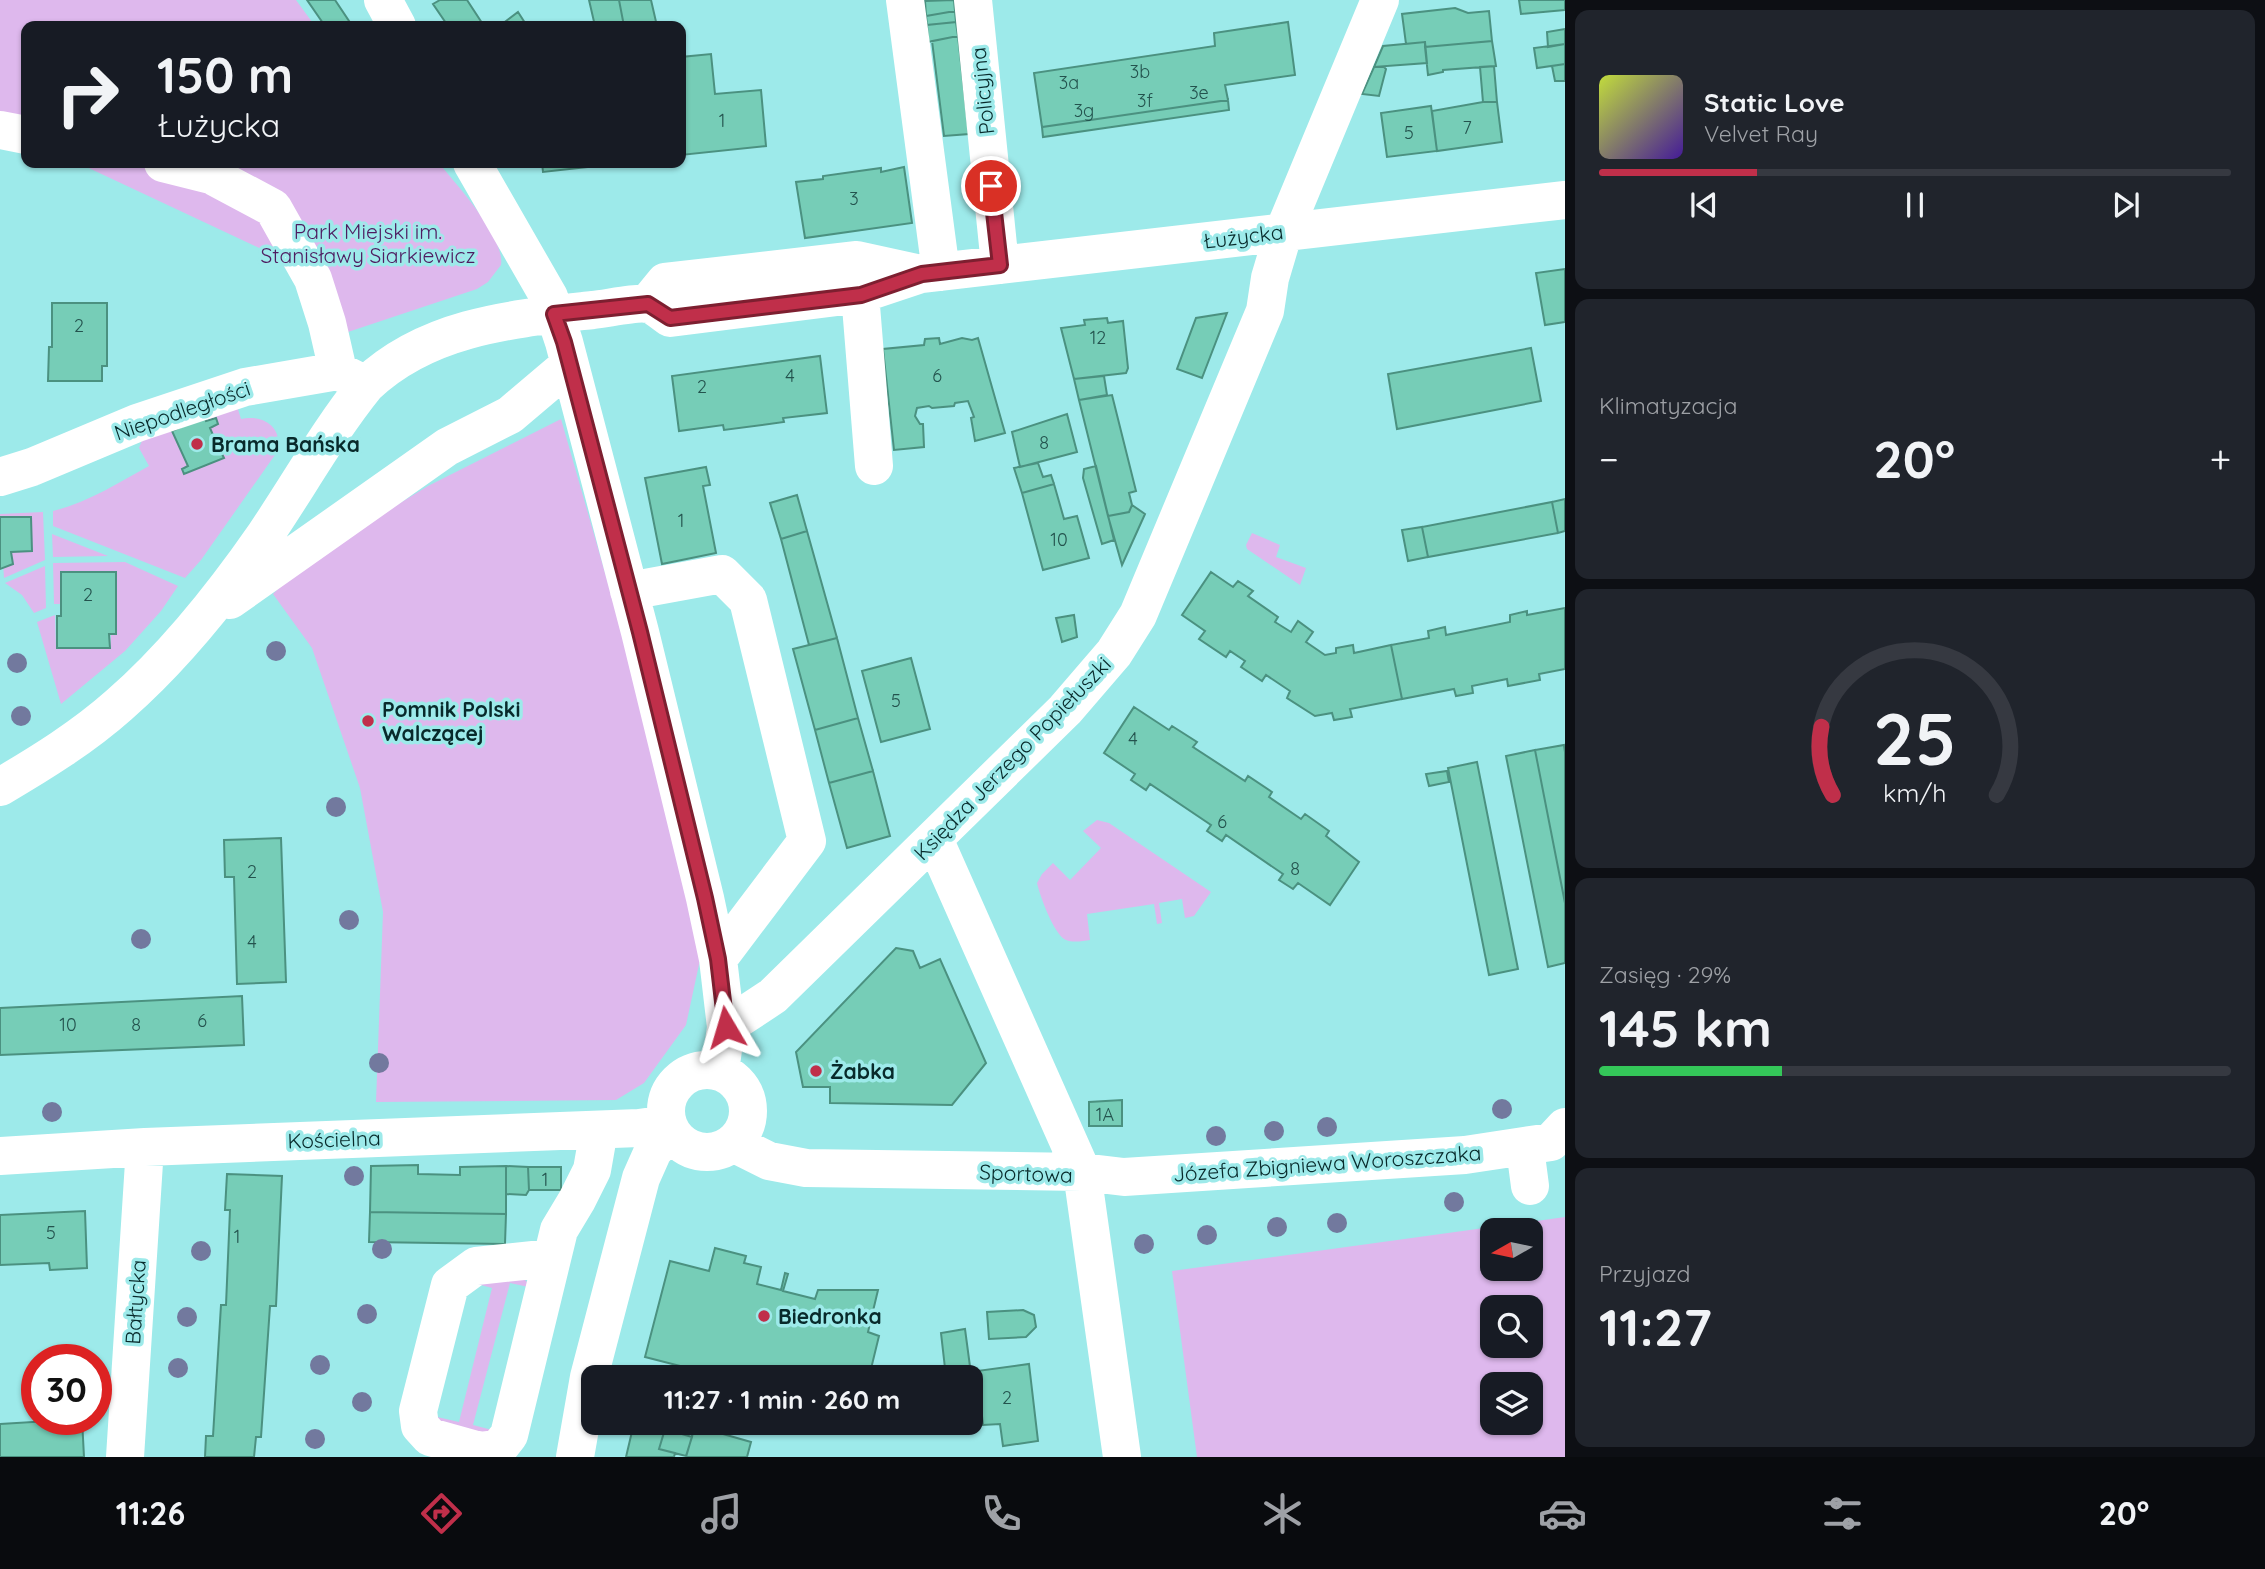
<!DOCTYPE html>
<html lang="pl">
<meta charset="utf-8">
<style>
body{margin:0;font-family:Quicksand,sans-serif;background:#20242c;color:#f1f3f6;height:100vh;display:flex;flex-direction:column;font-size:26px;white-space:nowrap}
*{box-sizing:border-box;margin:0}
p{font-size:23px;color:#9ea1a6}
.icon{flex:none;width:38px;height:38px;fill:none;stroke:currentColor;stroke-width:2;stroke-linecap:round;stroke-linejoin:round}
.map{position:relative;flex:1;overflow:hidden}
.side{display:flex;flex-direction:column;gap:10px;padding:10px;background:#0d0f14;width:700px}
.side>*{flex:none}
.top-card{position:absolute;left:21px;top:21px;width:665px;height:147px;border-radius:14px;box-shadow:0 2px 5px #0004;background:#171b24;color:#f1f3f6;overflow:hidden}
.needle{width:46px;rotate:261deg}
.buttons{position:absolute;left:1480px;top:1218px;display:grid;gap:14px}
.buttons a{display:grid;place-items:center;width:63px;height:63px;border-radius:14px;background:#171b24;box-shadow:0 2px 5px #0004;font-size:35px}
.speed{position:absolute;left:21px;top:1344px;display:flex;gap:14px;font-size:35px;font-weight:700;text-align:center}
.speed>*{display:grid;place-content:center;width:91px;height:91px;border-radius:50%;background:#171b24;box-shadow:0 2px 5px #0004;line-height:1}
.speed .limit{border:10px solid #d22;background:#fff;color:#111}
.pin{position:absolute;display:grid;place-items:center;width:60px;height:60px;color:#fff;margin:-30px;border:4px solid #fff;border-radius:50%;box-shadow:0 2px 7px #0007}
.me{position:absolute;width:77px;margin:-38px;rotate:353deg;stroke-linejoin:round;filter:drop-shadow(0 0 5px #0008)}
.turn{display:flex;align-items:center;gap:24px;height:147px;padding:0 21px;font-size:32px}
.turn .icon{width:91px;height:91px;stroke-width:2.5}
.turn b{display:block;font-size:49px;line-height:60px}
.big{font-size:52px;font-weight:700;line-height:1.1}
.side .widget{flex:1;display:flex;flex-direction:column;justify-content:center;gap:10px;min-width:0;padding:0 24px;border-radius:14px;background:#20242c}
.side .dial{align-items:center;gap:0}
.dial svg{height:182px;overflow:visible;fill:none;stroke:#363941;stroke-width:7;stroke-linecap:round;text-anchor:middle}
.dial text{fill:#f1f3f6;stroke:none}
.song{display:flex;align-items:center;gap:21px}
.cover{width:84px;height:84px;border-radius:10px;background:linear-gradient(135deg,hsl(70 70% 55%),hsl(260 70% 35%))}
.played{height:7px;border-radius:4px;background:linear-gradient(90deg,#c02f4a 25%,#363941 25%)}
.keys{display:flex;justify-content:space-around;direction:ltr}
.heat{display:flex;justify-content:space-between;align-items:center;font-size:38px;direction:ltr}
.charge{height:10px;border-radius:5px;background:linear-gradient(90deg,#34c759 29%,#363941 0)}
.trip{position:absolute;left:581px;top:1365px;width:402px;height:70px;border-radius:14px;background:#171b24;box-shadow:0 2px 5px #0004;font-weight:700;line-height:70px;text-align:center}
.dock{display:flex;height:112px;justify-content:space-around;align-items:center;background:#090b0e;color:#9ea1a6}
.dock .icon{width:49px;height:49px}
.dock .selected{color:#c02f4a}
.dock b{font-size:32px;color:#f1f3f6}
main{display:flex;flex:1;min-height:0}
.map>svg:first-child{display:block}
.green{fill:#deb8ed;fill-rule:evenodd}
.building{fill:#76cdb7;stroke:#4b9180;stroke-width:2}
.lines{fill:none;stroke-linecap:round;stroke-linejoin:round}
.minor{stroke:#fff;stroke-width:38}
.tree{fill:#72799e}
.route-casing{stroke:#7d1f30;stroke-width:18}
.route{stroke:#c02f4a;stroke-width:12}
.poi-dot{fill:#c02f4a;stroke:#9deaea;stroke-width:2.5}
.labels{text-anchor:middle;dominant-baseline:central;stroke-width:7;stroke-linejoin:round;paint-order:stroke}
.number-label{font-size:18px;fill:#24534e}
.street-label{font-size:21px;fill:#082a2b;stroke:#9deaea}
.park-label{font-size:21px;fill:#4e1c60;stroke:#9deaea}
.poi-label{font-size:21px;font-weight:bold;fill:#082a2b;stroke:#9deaea;text-anchor:start}
</style>
<main>
<div class="map">
<svg width="1565" height="1457" viewBox="0 0 1565 1457">
<rect width="100%" height="100%" fill="#9deaea"/>
<path class="green" d="M0,0H296L315,26H26V139L0,126Z
M78,163H439C457,186 505,236 501,265L488,282L477,289L342,334L274,255Z
M237,406L241,419C263,414 284,427 277,452L201,560L185,578L53,526V511C87,503 118,483 149,466L139,448L143,438Z
M561,419L648,723L703,946L686,1025L644,1083L616,1100L376,1102L383,912L360,788L312,648L273,594L305,561L428,486Z
M43,512L45,560L4,578L0,514Z
M1252,533L1280,545L1276,557L1306,568L1300,585L1247,549L1246,545Z
M52,534L108,556L53,557Z
M125,562L178,586L161,611L125,651L61,704L37,622L55,615L56,649H110L111,635H117V571L60,572V604H54L53,563Z
M45,566L46,608L34,613L22,595L5,583Z
M1097,820L1109,823L1211,892L1194,916L1185,918L1182,899L1159,903L1162,923L1157,924L1154,904L1087,914L1090,940C1083,941 1073,943 1066,940C1054,935 1040,896 1037,883L1042,874L1053,863L1070,880L1101,848L1083,831Z
M1565,1217V1457H1197L1172,1271ZM1493,1230H1531V1269H1493ZM1493,1307H1531V1346H1493ZM1493,1384H1531V1423H1493Z
M515,1276L525,1280L533,1288L510,1283L473,1425L496,1431L492,1434L437,1424L433,1416L459,1422L492,1288L470,1282Z"/>
<path class="building" d="M307,0H335L349,21L340,26H325Z
M440,0H467L484,26H448L433,4Z
M589,0H619L624,26H595Z
M619,0H651L657,26H624Z
M954,0L955,11L926,16L925,1Z
M1519,0H1565V10L1521,14Z
M1455,8L1468,13L1489,11L1492,41L1425,47V42L1406,44L1402,14Z
M955,11L956,22L927,25L926,16Z
M518,12L527,26H504L502,24Z
M956,22L958,36L928,42L927,25Z
M1288,22L1295,75L1225,85L1228,100L1042,127L1034,73L1215,46L1214,33Z
M1565,29V44L1548,47L1547,32Z
M958,36L969,134L944,136L932,41Z
M1492,41L1496,66L1443,70V72L1428,75L1425,47Z
M1425,42L1427,63L1374,67L1383,46Z
M1565,44V64L1537,68L1534,48Z
M711,54L715,94L761,90L766,146L681,155V57Z
M1565,64V81H1555L1552,66Z
M1494,66L1497,102H1483L1480,67Z
M1374,67H1384L1386,69L1379,96L1362,94Z
M1228,100L1229,110L1043,137L1042,127Z
M1483,102H1497L1502,142L1437,151L1432,111Z
M1431,106L1437,151L1387,157L1381,113Z
M542,163H598H596V166L543,172Z
M904,167L912,223L805,238L796,182L823,179V176L881,168V172Z
M1565,269V322L1545,325L1536,273Z
M52,303H107V366H102V381H48L49,347H52Z
M1227,313L1202,378L1177,369L1196,318Z
M1107,318L1108,323L1123,321L1128,368L1126,373L1074,379L1061,328L1085,325L1084,320Z
M939,338L940,344L962,338L972,340L978,338L1005,433L975,441L971,418L974,417L968,401L955,403L954,406L932,408L929,406L917,408L915,416L920,424H923L924,447L894,450L883,349L924,345L925,339Z
M1531,348L1541,401L1397,429L1388,374Z
M820,356L827,413L783,418L784,422L724,430L723,425L679,431L672,376Z
M1104,376L1107,395L1079,400L1074,379Z
M1112,395L1136,491L1129,493L1132,505L1129,512L1108,516L1079,400Z
M1067,414L1077,452L1020,467L1012,432Z
M204,416L206,421L216,418L218,424L210,428L218,447L227,443L230,448L221,452L224,458L184,474L182,469L188,466L172,431Z
M1038,463L1043,477L1051,475L1054,484L1022,493L1014,468Z
M1096,466L1114,540L1102,544L1083,478L1084,469Z
M706,467L710,485L703,486L716,553L662,564L645,478Z
M1054,484L1064,519L1077,516L1089,558L1043,570L1022,493Z
M797,495L807,531L781,539L770,503Z
M1565,499V531L1558,533L1552,502Z
M1552,502L1558,533L1428,557L1422,527Z
M1132,505L1145,514L1122,565L1108,516L1129,512Z
M0,517H31L32,551L11,552L13,564L0,569Z
M1422,527L1428,557L1408,561L1402,530Z
M807,531L837,638L809,645L781,539Z
M61,572H116V634H109L110,648H57V616H61Z
M1211,572L1233,587L1238,581L1253,591L1248,596L1278,617L1275,622L1291,632L1298,621L1313,632L1306,642L1325,655L1336,653V648L1353,645L1354,653L1391,645L1402,699L1350,709L1352,717L1334,720L1332,713L1315,716L1287,698L1290,691L1266,675L1262,681L1241,667L1245,661L1230,651L1226,657L1199,639L1205,631L1182,615Z
M1565,608V669L1539,674L1540,680L1508,686L1507,679L1472,686L1473,693L1456,696L1454,689L1402,699L1391,645L1429,638L1428,631L1445,627L1446,635L1510,622V615L1527,611V615Z
M1074,615L1077,637L1062,642L1056,618Z
M837,638L858,718L815,730L793,649Z
M911,658L930,729L881,742L862,671Z
M1134,707L1169,730L1172,726L1197,742L1193,747L1245,781L1248,776L1272,792L1269,797L1301,819L1305,814L1329,831L1326,836L1359,862L1330,905L1298,883L1293,889L1279,880L1283,874L1226,835L1222,841L1207,831L1211,825L1150,784L1146,790L1131,780L1135,774L1104,753Z
M858,718L873,771L829,783L815,730Z
M1564,745L1565,752V903L1535,750Z
M1535,750L1565,903V963L1548,967L1506,756Z
M1477,762L1518,969L1489,975L1448,768Z
M873,771L890,836L847,848L829,783Z
M1447,771L1449,782L1429,786L1426,774Z
M281,838L286,982L237,984L234,877H225L224,840Z
M896,948L913,951L920,968L940,959L986,1063L952,1105L830,1103V1087H803L796,1052Z
M242,996L244,1045L0,1055V1008Z
M1122,1100V1126H1089V1102Z
M418,1165V1174L460,1175V1167L506,1166V1214L370,1212L371,1166Z
M506,1166L528,1167L529,1190L526,1195L506,1194Z
M528,1167H561V1190H529Z
M227,1174L282,1176L276,1306H270L261,1437H256L254,1457H205L206,1436H213L221,1305H226L230,1210H225Z
M85,1211L87,1268L50,1270L49,1263L0,1265V1215Z
M370,1212L506,1214L505,1244L369,1242Z
M715,1248L746,1256L744,1263L761,1267L757,1284L781,1290L785,1273L788,1274L783,1291L815,1299L818,1290H878L868,1332L879,1336L869,1377H723L645,1357L670,1261L709,1271Z
M1023,1310L1034,1315L1036,1327L1026,1337L989,1339L987,1312Z
M965,1329L971,1374L946,1377L941,1333Z
M1029,1364L1038,1441L1003,1446L1000,1424L983,1425L977,1371Z
M82,1419L84,1457H0V1424Z
M634,1423H653L666,1426L659,1449L675,1453L674,1457H626Z
M695,1426L751,1442L747,1457H686Z
M665,1429L692,1437L686,1456L659,1449Z"/>
<g class="lines">
<path class="minor" d="M383,0L397,26
M905,0L941,272
M973,0L1000,265
M0,130L26,135
M163,163L211,175L273,208L313,279L327,323L338,371
M472,163L549,297L564,342L640,632L705,898L718,959L726,1027L720,1072
M858,269L874,466
M647,304L665,282L857,260L921,274
M0,477L32,467L137,423L245,387L338,371L366,385
M629,591L722,574L748,600L807,841L718,959
M230,600L447,447L510,415L569,365
M0,787C41,763 83,737 119,705C175,656 222,597 265,535C299,485 328,432 366,385C428,326 513,319 593,310C605,309 637,302 647,304C654,305 664,314 670,318L861,294L921,274L1565,200
M934,839L1082,1172L1122,1457
M726,1027L773,996L1065,710L1114,653L1138,615L1265,311L1270,278L1284,231L1380,0
M666 1111a41 41 0 1 1 82 0a41 41 0 1 1-82 0Z
M733,1143L769,1161L806,1168L1082,1172L1124,1177L1465,1155L1551,1142L1565,1127
M1525,1148L1530,1186
M0,1156L145,1147L639,1128L667,1124
M552,1258L476,1266L450,1285L418,1411L420,1426L430,1437L480,1451L498,1449L509,1435L559,1230L577,1200L592,1170L599,1130
M125,1457L145,1147
M575,1457L589,1377L641,1178L653,1151L671,1132"/>
</g>
<g class="tree">
<circle cx="276" cy="651" r="10"/>
<circle cx="17" cy="663" r="10"/>
<circle cx="21" cy="716" r="10"/>
<circle cx="336" cy="807" r="10"/>
<circle cx="349" cy="920" r="10"/>
<circle cx="141" cy="939" r="10"/>
<circle cx="379" cy="1063" r="10"/>
<circle cx="1502" cy="1109" r="10"/>
<circle cx="52" cy="1112" r="10"/>
<circle cx="1327" cy="1127" r="10"/>
<circle cx="1274" cy="1131" r="10"/>
<circle cx="1216" cy="1136" r="10"/>
<circle cx="354" cy="1176" r="10"/>
<circle cx="1454" cy="1202" r="10"/>
<circle cx="1337" cy="1223" r="10"/>
<circle cx="1277" cy="1227" r="10"/>
<circle cx="1207" cy="1235" r="10"/>
<circle cx="1144" cy="1244" r="10"/>
<circle cx="382" cy="1249" r="10"/>
<circle cx="201" cy="1251" r="10"/>
<circle cx="367" cy="1314" r="10"/>
<circle cx="187" cy="1317" r="10"/>
<circle cx="320" cy="1365" r="10"/>
<circle cx="178" cy="1368" r="10"/>
<circle cx="362" cy="1402" r="10"/>
<circle cx="315" cy="1439" r="10"/>
</g>
<g class="lines">
<defs>
<path id="route" d="M726,1027L718,959L705,898L640,632L564,342L554,314L648,304L670,318L861,295L922,274L1000,265L991,186"/>
</defs>
<use href="#route" class="route-casing"/>
<use href="#route" class="route"/>
</g>
<g class="poi-dot">
<circle cx="197" cy="444" r="7"/>
<circle cx="368" cy="721" r="7"/>
<circle cx="816" cy="1071" r="7"/>
<circle cx="764" cy="1316" r="7"/>
</g>
<g class="labels">
<g class="number-label">
<text x="1140" y="71">3b</text>
<text x="1069" y="82">3a</text>
<text x="1199" y="92">3e</text>
<text x="1145" y="100">3f</text>
<text x="1084" y="110">3g</text>
<text x="722" y="120">1</text>
<text x="1467" y="127">7</text>
<text x="1409" y="132">5</text>
<text x="854" y="198">3</text>
<text x="79" y="325">2</text>
<text x="1098" y="337">12</text>
<text x="790" y="375">4</text>
<text x="937" y="375">6</text>
<text x="702" y="386">2</text>
<text x="1044" y="442">8</text>
<text x="681" y="520">1</text>
<text x="1059" y="539">10</text>
<text x="88" y="594">2</text>
<text x="896" y="700">5</text>
<text x="1133" y="738">4</text>
<text x="1222" y="821">6</text>
<text x="1295" y="868">8</text>
<text x="252" y="871">2</text>
<text x="252" y="941">4</text>
<text x="202" y="1020">6</text>
<text x="68" y="1024">10</text>
<text x="136" y="1024">8</text>
<text x="1105" y="1114">1A</text>
<text x="545" y="1179">1</text>
<text x="51" y="1232">5</text>
<text x="237" y="1236">1</text>
<text x="1007" y="1397">2</text>
</g>
<g class="street-label">
<text transform="translate(982 91) rotate(-96)">Policyjna</text>
<text transform="translate(1243 236) rotate(-7)">Łużycka</text>
<text transform="translate(182 410) rotate(-19)">Niepodległości</text>
<text transform="translate(1012 758) rotate(-46)">Księdza Jerzego Popiełuszki</text>
<text transform="translate(334 1139) rotate(-2)">Kościelna</text>
<text transform="translate(1327 1163) rotate(-4)">Józefa Zbigniewa Woroszczaka</text>
<text transform="translate(1026 1173) rotate(2)">Sportowa</text>
<text transform="translate(135 1302) rotate(-86)">Bałtycka</text>
</g>
<g class="park-label">
<text x="368" y="231">Park Miejski im.<tspan x="368" dy="24">Stanisławy Siarkiewicz</tspan></text>
</g>
<g class="poi-label">
<text x="211" y="444">Brama Bańska</text>
<text x="382" y="709">Pomnik Polski<tspan x="382" dy="24">Walczącej</tspan></text>
<text x="830" y="1071">Żabka</text>
<text x="778" y="1316">Biedronka</text>
</g>
</g>
</svg>
<div class="buttons">
<a><svg class="needle" viewBox="-14 -14 28 28"><path d="M0-13l5 13h-10z" fill="#e53935"/><path d="M0 13l5-13h-10z" fill="#9ea1a6"/></svg></a>
<a><svg class="icon" aria-label="search" viewBox="0 0 24 24"><circle cx="10" cy="10" r="6"/><path d="M15 15l6 6"/></svg></a>
<a><svg class="icon" aria-label="layers" viewBox="0 0 24 24"><path d="M12 4l9 5-9 5-9-5zM3 14l9 5 9-5"/></svg></a>
</div>
<div class="speed"><div class="limit">30</div></div>
<div class="pin" style="left:991px;top:186px;background:#d93025"><svg class="icon" aria-label="arrive" viewBox="0 0 24 24"><path d="M6 21V4h12l-3 4 3 4H6"/></svg></div>
<svg class="me" style="left:726px;top:1027px" viewBox="-20 -20 40 40"><path d="M0-17L14 15 0 8-14 15z" fill="#c02f4a" stroke="#fff" stroke-width="4"/></svg>
<div class="trip">11:27 · 1 min · 260 m</div>
<div class="top-card">
<div class="turn"><svg class="icon" aria-label="right" viewBox="0 0 24 24"><path d="M7 20v-9h11M14 6l5 5-5 5"/></svg><div><b>150 m</b>Łużycka</div></div>
</div>
</div>
<section class="side">
<div class="widget">
<div class="song"><i class="cover"></i><div><b>Static Love</b><p>Velvet Ray</p></div></div>
<div class="played"></div>
<div class="keys"><svg class="icon" aria-label="previous" viewBox="0 0 24 24"><path d="M18 5L8 12l10 7zM5 5v14"/></svg><svg class="icon" aria-label="pause" viewBox="0 0 24 24"><path d="M8 5v14M16 5v14"/></svg><svg class="icon" aria-label="next" viewBox="0 0 24 24"><path d="M6 5l10 7-10 7zM19 5v14"/></svg></div>
</div>
<div class="widget"><p>Klimatyzacja</p>
<div class="heat"><a>−</a><b class="big">20°</b><a>+</a></div>
</div>
<div class="widget dial"><svg viewBox="0 0 100 80">
<path d="M14 69A42 42 0 1 1 86 69"/>
<path d="M14 69A42 42 0 0 1 9 39" stroke="#c02f4a"/>
<text x="50" y="56" font-size="32" font-weight="700">25</text>
<text x="50" y="72" font-size="11">km/h</text>
</svg></div>
<div class="widget"><p>Zasięg · 29%</p><b class="big">145 km</b><div class="charge"></div></div>
<div class="widget"><p>Przyjazd</p><b class="big">11:27</b></div>
</section>
</main>
<nav class="dock">
<b>11:26</b>
<svg class="icon selected" aria-label="directions" viewBox="0 0 24 24"><path d="M12 3l9 9-9 9-9-9zM9 14v-3h6M13 9l2 2-2 2"/></svg>
<svg class="icon" aria-label="music" viewBox="0 0 24 24"><path d="M9 18V5l10-2v13"/><circle cx="6" cy="18" r="3"/><circle cx="16" cy="16" r="3"/></svg>
<svg class="icon" aria-label="phone" viewBox="0 0 24 24"><path d="M5 4h4l2 5-3 2q2 4 5 5l2-3 5 2v4C11 20 4 13 5 4z"/></svg>
<svg class="icon" aria-label="climate" viewBox="0 0 24 24"><path d="M12 3v18M4 7l16 10M4 17L20 7"/></svg>
<svg class="icon" aria-label="car" viewBox="0 0 24 24"><path d="M5 17H2v-5l4-1 3-4h7l3 4 3 1v5h-3M9 17h6M6 11h13"/><circle cx="7" cy="17" r="2"/><circle cx="17" cy="17" r="2"/></svg>
<svg class="icon" aria-label="filters" viewBox="0 0 24 24"><path d="M4 7h16M4 17h16"/><circle cx="9" cy="7" r="2"/><circle cx="15" cy="17" r="2"/></svg>
<b>20°</b>
</nav>
